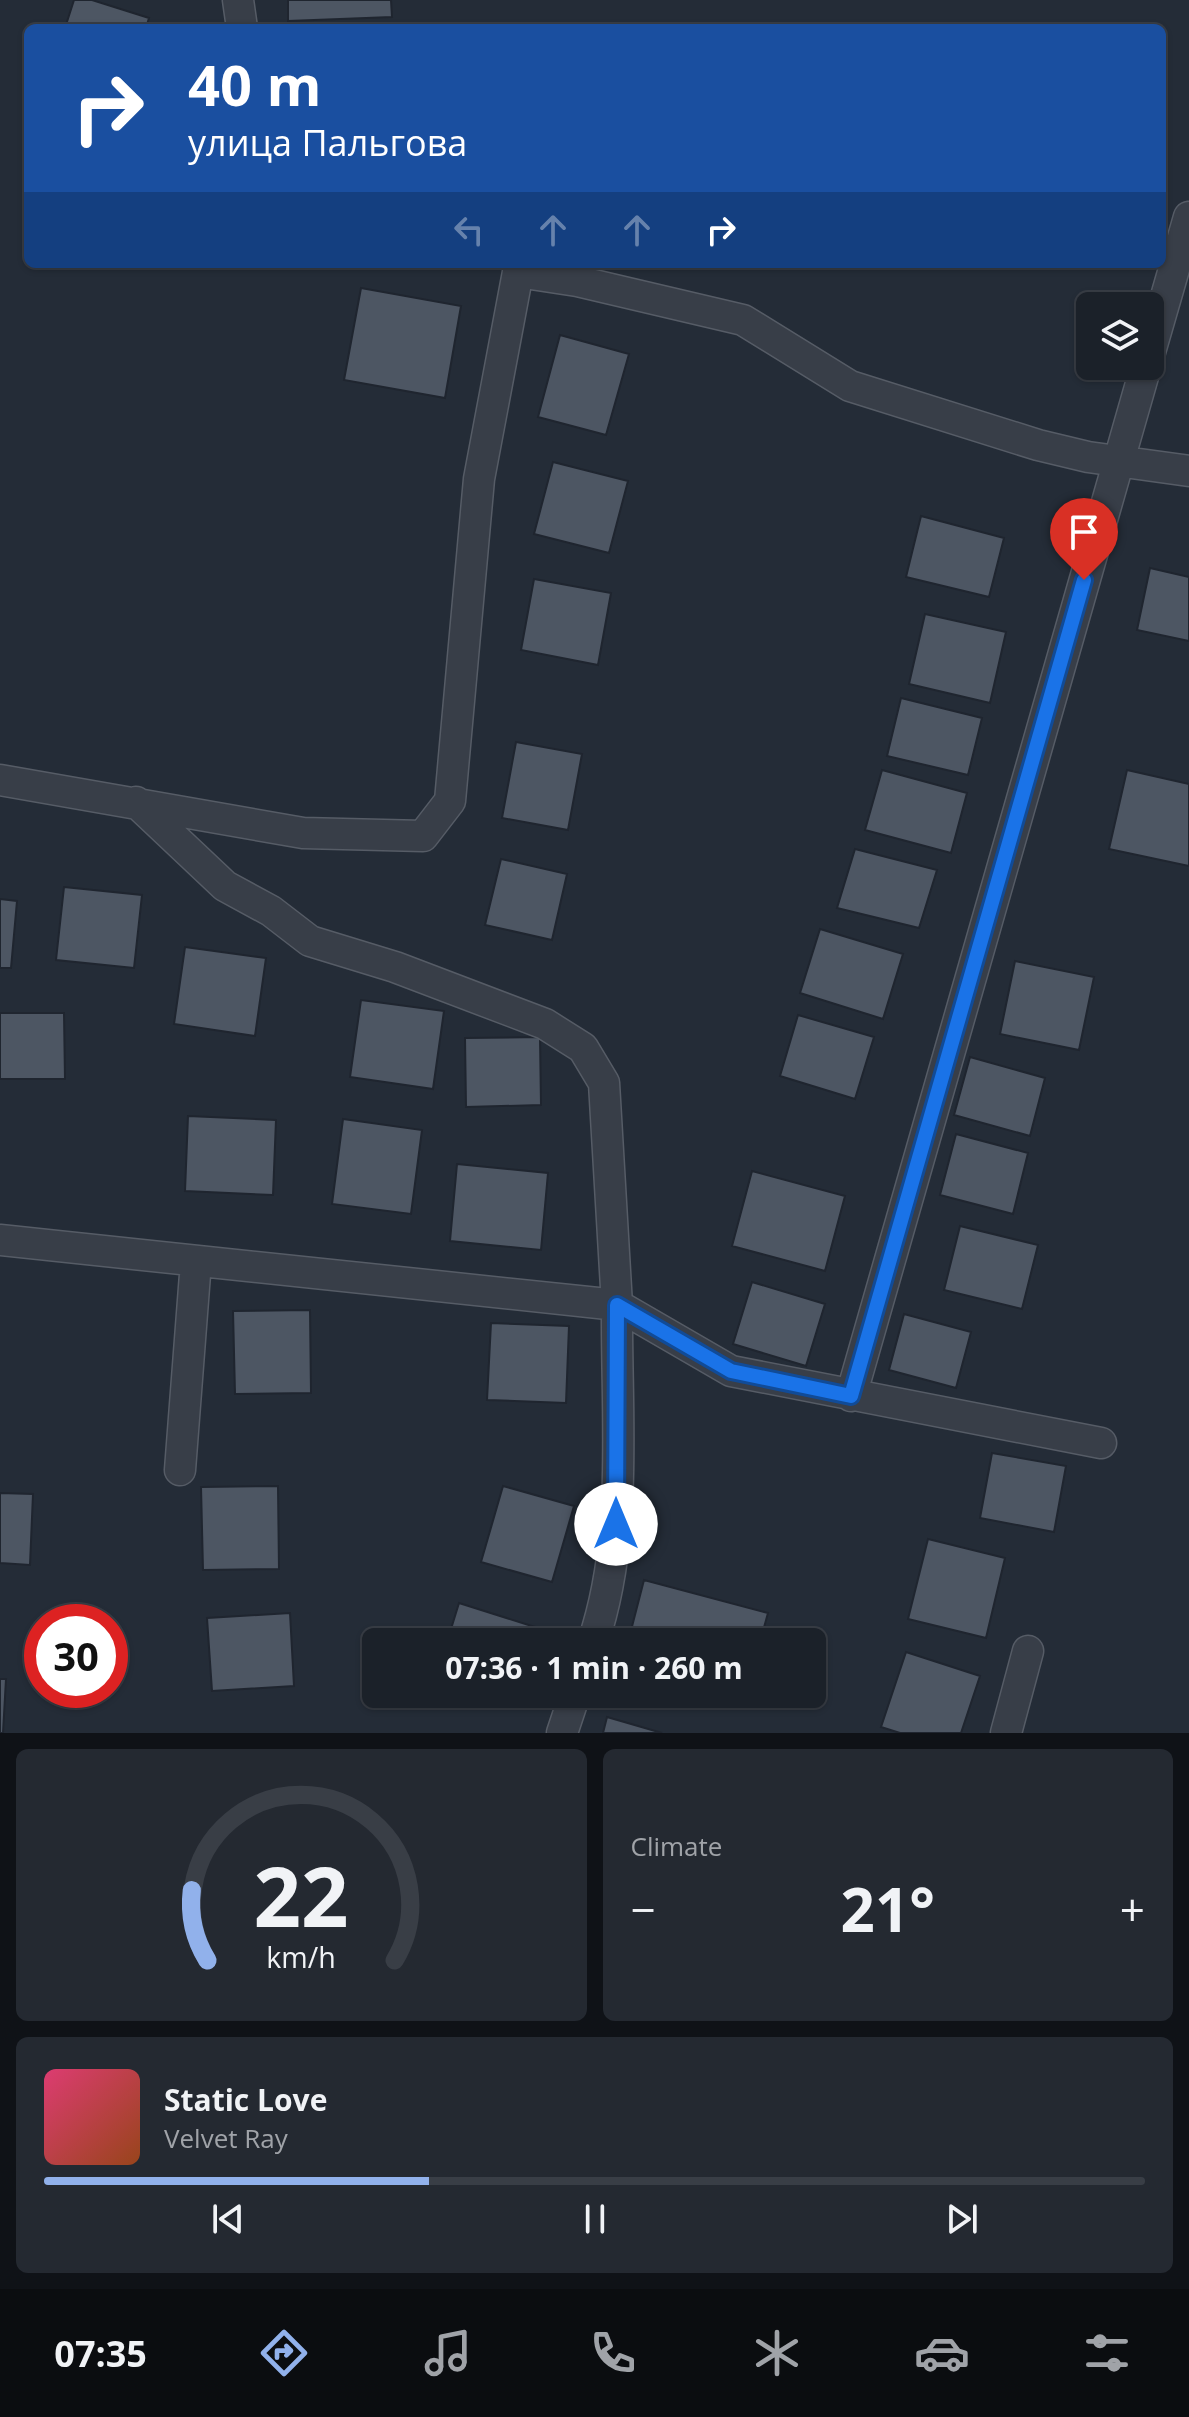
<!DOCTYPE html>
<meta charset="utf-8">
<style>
body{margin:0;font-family:"Open Sans",sans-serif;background:#242931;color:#f1f3f6;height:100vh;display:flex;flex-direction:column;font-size:30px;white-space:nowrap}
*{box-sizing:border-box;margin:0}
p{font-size:26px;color:#a0a3a8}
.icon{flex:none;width:44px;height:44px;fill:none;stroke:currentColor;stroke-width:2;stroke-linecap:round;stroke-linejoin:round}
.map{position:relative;height:1733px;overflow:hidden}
.drawer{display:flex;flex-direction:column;gap:16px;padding:16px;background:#0f1217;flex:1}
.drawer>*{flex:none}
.hud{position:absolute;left:24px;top:24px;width:1142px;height:244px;border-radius:12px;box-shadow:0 2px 6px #0004,0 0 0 2px #393e46;background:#1a4fa0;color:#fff;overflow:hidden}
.controls{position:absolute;left:1076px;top:292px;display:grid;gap:16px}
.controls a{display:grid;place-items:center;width:88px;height:88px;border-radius:12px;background:#1b2129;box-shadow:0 2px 6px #0004,0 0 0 2px #393e46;font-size:40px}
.speed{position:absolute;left:24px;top:1604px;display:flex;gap:16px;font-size:40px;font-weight:700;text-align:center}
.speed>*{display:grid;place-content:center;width:104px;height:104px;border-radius:50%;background:#1b2129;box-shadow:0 2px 6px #0004,0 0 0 2px #393e46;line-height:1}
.speed .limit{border:12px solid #d22;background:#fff;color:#111}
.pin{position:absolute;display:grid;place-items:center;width:68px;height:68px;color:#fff;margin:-82px -34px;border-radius:50% 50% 50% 0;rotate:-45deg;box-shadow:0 0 8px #0007}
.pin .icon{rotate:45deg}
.me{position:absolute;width:88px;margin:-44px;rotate:0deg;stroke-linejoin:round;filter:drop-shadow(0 0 6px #0008)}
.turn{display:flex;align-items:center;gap:28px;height:168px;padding:0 32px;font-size:36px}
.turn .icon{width:104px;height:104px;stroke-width:2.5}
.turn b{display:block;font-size:56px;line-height:68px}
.lanes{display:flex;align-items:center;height:76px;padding:0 32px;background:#0003;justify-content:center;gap:40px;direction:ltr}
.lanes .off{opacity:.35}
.big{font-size:60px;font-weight:700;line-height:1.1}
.drawer .widget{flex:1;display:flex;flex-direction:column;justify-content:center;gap:12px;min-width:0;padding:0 28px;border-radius:12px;background:#242931}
.drawer .dial{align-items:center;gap:0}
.dial svg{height:208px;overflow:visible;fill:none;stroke:#393e46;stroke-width:7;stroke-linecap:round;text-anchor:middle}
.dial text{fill:#f1f3f6;stroke:none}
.song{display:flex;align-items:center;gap:24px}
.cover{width:96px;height:96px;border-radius:12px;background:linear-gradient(135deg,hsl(340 70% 55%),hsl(20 70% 35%))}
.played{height:8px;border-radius:4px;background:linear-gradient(90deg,#91b1eb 35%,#393e46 35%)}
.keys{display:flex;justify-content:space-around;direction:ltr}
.heat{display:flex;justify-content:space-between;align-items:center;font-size:44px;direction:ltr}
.drawer .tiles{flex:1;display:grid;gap:16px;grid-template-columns:1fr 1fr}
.widget:last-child{grid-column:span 2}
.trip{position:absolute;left:362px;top:1628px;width:464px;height:80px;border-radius:12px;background:#1b2129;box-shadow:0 2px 6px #0004,0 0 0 2px #393e46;font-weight:700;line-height:80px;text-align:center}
.tab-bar{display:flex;height:128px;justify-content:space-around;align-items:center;background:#0b0d10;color:#a0a3a8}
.tab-bar .icon{width:56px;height:56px}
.tab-bar .selected{color:#91b1eb}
.tab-bar b{font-size:36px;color:#f1f3f6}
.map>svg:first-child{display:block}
.building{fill:#4d5663;stroke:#1f252f;stroke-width:2}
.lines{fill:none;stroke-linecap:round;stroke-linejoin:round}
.street-casing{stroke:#565c66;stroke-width:33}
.street{stroke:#383e48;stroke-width:30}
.route-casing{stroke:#114b97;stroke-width:20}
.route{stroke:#1a73e8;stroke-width:14}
</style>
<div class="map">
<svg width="1189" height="1733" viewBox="0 0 1189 1733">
<rect width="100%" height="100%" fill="#242c37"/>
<path class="building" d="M74,0H92L149,18L146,28H65Z
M288,0H391L392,17L288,21Z
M361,288L461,306L445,398L344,380Z
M560,335L629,354L606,435L538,417Z
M553,462L628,481L609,553L534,534Z
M921,516L1004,538L989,597L906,577Z
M1150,568L1189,577V641L1137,630Z
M534,579L611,593L598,665L521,650Z
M925,614L1006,632L990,703L909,684Z
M901,698L982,718L968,775L887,756Z
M516,742L582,754L568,830L502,818Z
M882,770L967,793L951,853L865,830Z
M1127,770L1189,784V866L1109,849Z
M855,849L937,870L919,928L837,908Z
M501,859L567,874L552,940L485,925Z
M64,887L142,895L134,968L56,960Z
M0,899L17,901L11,968H0Z
M820,929L903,954L883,1019L800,993Z
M185,947L266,958L255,1036L174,1024Z
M1015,961L1094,977L1079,1050L1000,1034Z
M361,1000L444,1011L433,1089L350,1077Z
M0,1013H64L65,1079H0Z
M798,1015L874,1037L855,1099L780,1076Z
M540,1037L541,1105L466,1107L465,1038Z
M970,1057L1045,1078L1030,1136L954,1115Z
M188,1116L276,1120L273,1195L185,1191Z
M343,1119L422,1130L411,1214L332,1204Z
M956,1134L1028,1153L1013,1214L940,1195Z
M457,1164L548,1173L541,1250L450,1241Z
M752,1171L845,1196L825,1271L732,1246Z
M960,1226L1038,1245L1022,1309L944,1290Z
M752,1282L825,1304L806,1366L733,1344Z
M310,1310L311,1393L235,1394L233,1311Z
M904,1314L971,1332L956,1388L889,1370Z
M491,1323L569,1326L566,1403L487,1400Z
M992,1453L1066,1466L1054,1532L980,1518Z
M278,1486L279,1569L203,1570L201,1487Z
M503,1486L574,1506L552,1582L481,1562Z
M0,1493L33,1494L30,1565L0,1563Z
M928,1539L1005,1558L986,1638L908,1619Z
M644,1580L768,1613L760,1642H628Z
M459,1603L538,1628L533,1642H447Z
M290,1613L294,1686L212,1691L207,1618Z
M906,1652L980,1676L961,1733H900L881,1727Z
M0,1679H6L3,1733H0Z
M607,1717L662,1733H603Z"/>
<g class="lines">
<defs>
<path id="street" d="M238,0L242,28
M1150,352L1189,217
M0,780L303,833L423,836L450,801L479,479L518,272L577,281L743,320L850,386L1038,445L1088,457L1189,471
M0,1240L617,1305L604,1083L583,1048L545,1024L395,967L310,941L271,911L225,886L136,802
M851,1396L1146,366
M180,1470L196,1261
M593,1642C629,1536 616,1416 617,1305L731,1371L1101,1443
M562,1733L575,1694
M1006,1733L1028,1651"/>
</defs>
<use href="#street" class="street-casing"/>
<use href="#street" class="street"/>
</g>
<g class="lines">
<defs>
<path id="route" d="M616,1524L617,1305L731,1371L851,1396L1084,580"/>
</defs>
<use href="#route" class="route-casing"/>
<use href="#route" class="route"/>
</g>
</svg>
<div class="controls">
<a><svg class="icon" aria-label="layers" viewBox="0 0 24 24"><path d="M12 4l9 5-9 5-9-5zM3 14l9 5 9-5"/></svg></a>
</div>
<div class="speed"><div class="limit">30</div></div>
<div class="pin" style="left:1084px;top:580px;background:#d93025"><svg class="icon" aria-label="arrive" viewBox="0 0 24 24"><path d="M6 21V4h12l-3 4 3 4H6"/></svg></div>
<svg class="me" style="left:616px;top:1524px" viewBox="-20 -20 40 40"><circle r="19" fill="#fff"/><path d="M0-13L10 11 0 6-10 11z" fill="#1a73e8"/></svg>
<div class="trip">07:36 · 1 min · 260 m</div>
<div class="hud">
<div class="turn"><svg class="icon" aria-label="right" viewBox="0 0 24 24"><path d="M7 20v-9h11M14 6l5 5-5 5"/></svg><div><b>40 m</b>улица Пальгова</div></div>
<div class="lanes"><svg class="icon off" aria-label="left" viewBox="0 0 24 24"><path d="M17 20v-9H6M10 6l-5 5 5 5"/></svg><svg class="icon off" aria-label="ahead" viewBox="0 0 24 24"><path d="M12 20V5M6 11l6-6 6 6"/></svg><svg class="icon off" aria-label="ahead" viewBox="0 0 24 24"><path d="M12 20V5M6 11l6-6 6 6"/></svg><svg class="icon" aria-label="right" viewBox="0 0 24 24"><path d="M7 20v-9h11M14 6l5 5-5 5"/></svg></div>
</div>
</div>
<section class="drawer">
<div class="tiles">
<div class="widget dial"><svg viewBox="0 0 100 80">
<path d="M14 69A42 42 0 1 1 86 69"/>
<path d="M14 69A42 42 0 0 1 8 42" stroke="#91b1eb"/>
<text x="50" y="56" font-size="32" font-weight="700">22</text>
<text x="50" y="72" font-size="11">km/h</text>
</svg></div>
<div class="widget"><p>Climate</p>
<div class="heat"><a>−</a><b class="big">21°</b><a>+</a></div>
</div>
<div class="widget">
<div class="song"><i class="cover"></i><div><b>Static Love</b><p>Velvet Ray</p></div></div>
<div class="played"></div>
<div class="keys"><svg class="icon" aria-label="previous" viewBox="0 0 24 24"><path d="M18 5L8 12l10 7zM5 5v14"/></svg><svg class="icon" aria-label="pause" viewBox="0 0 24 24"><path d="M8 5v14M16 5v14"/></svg><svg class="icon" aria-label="next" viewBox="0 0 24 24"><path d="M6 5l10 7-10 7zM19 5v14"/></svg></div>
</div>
</div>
</section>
<nav class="tab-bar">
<b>07:35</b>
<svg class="icon selected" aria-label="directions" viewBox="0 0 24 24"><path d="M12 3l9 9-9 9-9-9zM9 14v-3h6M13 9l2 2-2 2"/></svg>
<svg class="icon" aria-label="music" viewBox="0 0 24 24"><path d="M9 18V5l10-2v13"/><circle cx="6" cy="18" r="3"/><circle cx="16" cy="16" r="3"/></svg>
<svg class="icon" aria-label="phone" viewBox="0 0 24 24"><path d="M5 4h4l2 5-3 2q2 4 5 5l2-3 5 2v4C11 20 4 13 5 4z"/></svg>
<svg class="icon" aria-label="climate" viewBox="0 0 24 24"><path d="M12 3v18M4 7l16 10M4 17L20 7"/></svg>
<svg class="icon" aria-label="car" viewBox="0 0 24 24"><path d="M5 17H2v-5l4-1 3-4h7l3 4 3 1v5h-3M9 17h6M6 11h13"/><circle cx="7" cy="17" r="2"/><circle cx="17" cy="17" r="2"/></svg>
<svg class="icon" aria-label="filters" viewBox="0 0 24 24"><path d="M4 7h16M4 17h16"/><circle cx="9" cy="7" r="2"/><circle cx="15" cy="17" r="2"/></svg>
</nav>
